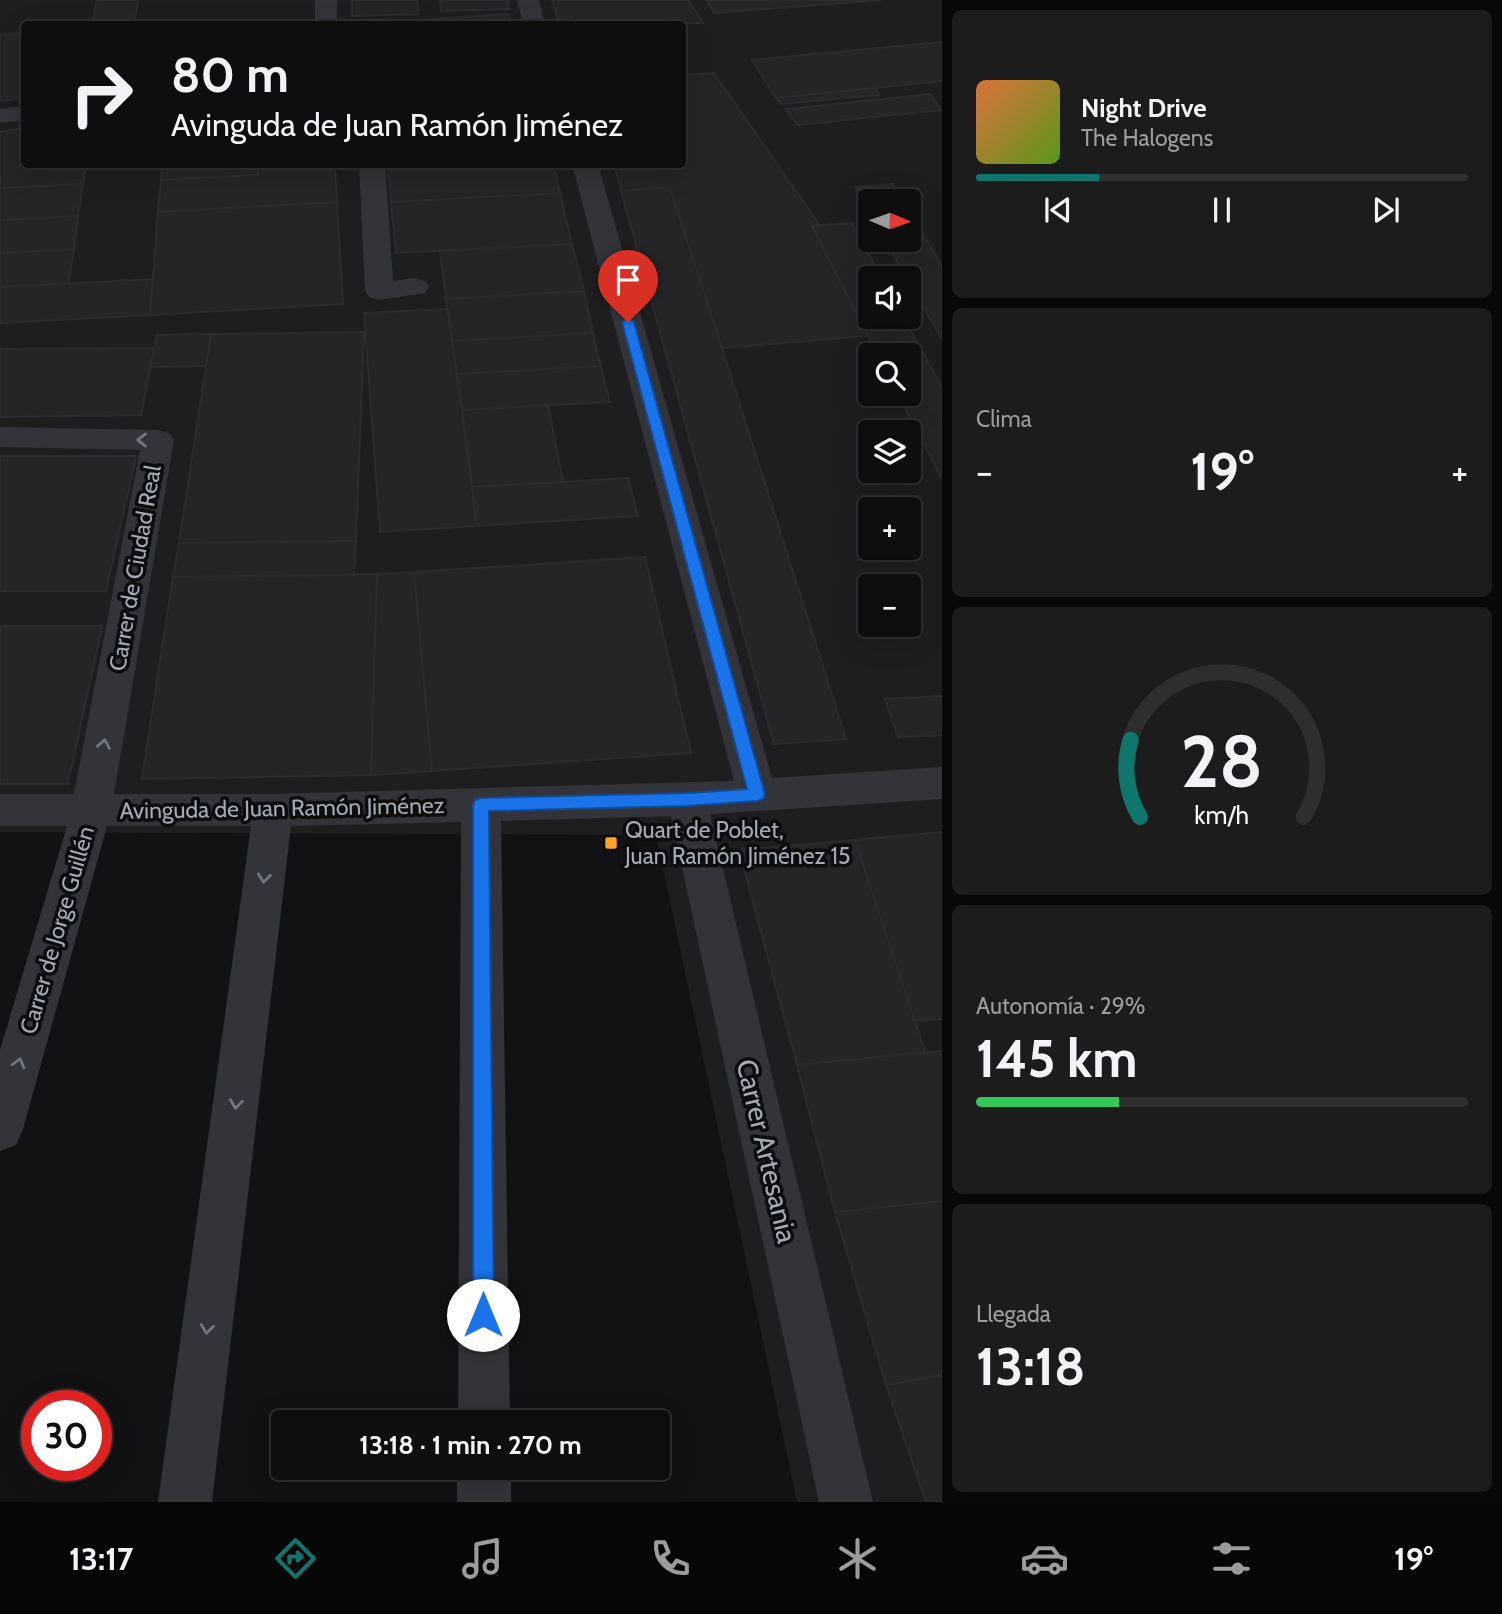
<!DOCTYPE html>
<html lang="es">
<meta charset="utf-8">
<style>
body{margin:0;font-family:Cabin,sans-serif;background:#1c1c1d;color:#f1f3f6;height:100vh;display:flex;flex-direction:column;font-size:26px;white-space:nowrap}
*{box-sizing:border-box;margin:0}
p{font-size:23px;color:#9b9c9e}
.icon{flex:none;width:38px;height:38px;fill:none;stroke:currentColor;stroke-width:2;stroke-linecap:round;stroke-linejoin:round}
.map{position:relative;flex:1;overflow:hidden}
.panel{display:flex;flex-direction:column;gap:10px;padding:10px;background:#080808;width:560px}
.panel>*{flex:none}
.guide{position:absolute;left:21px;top:21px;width:665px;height:147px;border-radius:7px;box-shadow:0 7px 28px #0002,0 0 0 2px #2e2e2f;background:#0e0e0f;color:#f1f3f6;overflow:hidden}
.needle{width:46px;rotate:92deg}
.fabs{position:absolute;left:858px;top:189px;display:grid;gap:14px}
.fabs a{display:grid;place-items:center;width:63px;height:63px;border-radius:7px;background:#0e0e0f;box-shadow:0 7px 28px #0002,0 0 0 2px #2e2e2f;font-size:35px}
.speed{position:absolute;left:21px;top:1390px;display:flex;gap:14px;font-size:35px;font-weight:700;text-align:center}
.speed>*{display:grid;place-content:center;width:91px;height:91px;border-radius:50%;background:#0e0e0f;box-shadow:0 7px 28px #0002,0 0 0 2px #2e2e2f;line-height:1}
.speed .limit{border:10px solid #d22;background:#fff;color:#111}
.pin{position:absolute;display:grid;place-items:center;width:60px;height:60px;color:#fff;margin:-72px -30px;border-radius:50% 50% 50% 0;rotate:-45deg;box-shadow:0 0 7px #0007}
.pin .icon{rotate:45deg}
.me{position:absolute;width:77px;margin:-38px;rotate:0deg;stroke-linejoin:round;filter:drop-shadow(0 0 5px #0008)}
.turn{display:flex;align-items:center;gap:24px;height:147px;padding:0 35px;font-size:32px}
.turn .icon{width:91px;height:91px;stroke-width:2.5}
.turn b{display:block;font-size:49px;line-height:60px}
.big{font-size:52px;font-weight:700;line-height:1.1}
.panel .widget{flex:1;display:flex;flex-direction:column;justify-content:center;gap:10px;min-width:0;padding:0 24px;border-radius:10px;background:#1c1c1d}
.panel .dial{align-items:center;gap:0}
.dial svg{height:182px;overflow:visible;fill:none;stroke:#2e2e2f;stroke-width:7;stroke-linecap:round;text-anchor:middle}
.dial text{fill:#f1f3f6;stroke:none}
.song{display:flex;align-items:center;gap:21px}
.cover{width:84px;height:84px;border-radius:10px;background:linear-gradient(135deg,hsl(20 70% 55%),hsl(90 70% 35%))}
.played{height:7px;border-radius:4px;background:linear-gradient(90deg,#0f766e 25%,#2e2e2f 25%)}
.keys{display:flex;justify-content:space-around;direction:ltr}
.heat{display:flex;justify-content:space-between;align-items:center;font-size:38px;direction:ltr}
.charge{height:10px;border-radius:5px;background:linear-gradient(90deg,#34c759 29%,#2e2e2f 0)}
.trip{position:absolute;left:271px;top:1410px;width:399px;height:70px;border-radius:7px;background:#0e0e0f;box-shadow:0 7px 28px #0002,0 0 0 2px #2e2e2f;font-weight:700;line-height:70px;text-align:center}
.tab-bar{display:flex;height:112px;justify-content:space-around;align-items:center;background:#060606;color:#9b9c9e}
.tab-bar .icon{width:49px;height:49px}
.tab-bar .current{color:#0f766e}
.tab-bar b{font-size:32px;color:#f1f3f6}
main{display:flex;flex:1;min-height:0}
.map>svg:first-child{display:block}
.built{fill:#1e1e21;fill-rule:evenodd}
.building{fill:#252528;stroke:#2c2c30;stroke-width:2}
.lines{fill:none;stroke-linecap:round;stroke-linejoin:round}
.minor{fill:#333439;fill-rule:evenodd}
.oneway{stroke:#71757d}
.route{fill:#1a73e8;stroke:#114b97;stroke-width:2}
.poi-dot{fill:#f8a526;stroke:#0d0d0f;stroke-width:2.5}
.labels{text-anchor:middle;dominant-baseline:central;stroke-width:7;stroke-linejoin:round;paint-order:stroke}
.street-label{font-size:23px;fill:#a3aab5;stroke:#0d0d0f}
.poi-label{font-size:23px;fill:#a3aab5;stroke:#0d0d0f;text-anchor:start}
.near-street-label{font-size:28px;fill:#a3aab5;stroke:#0d0d0f}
</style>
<main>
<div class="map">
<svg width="942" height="1502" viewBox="0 0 942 1502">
<rect width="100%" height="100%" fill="#121214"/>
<path class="built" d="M0,0H942V1502H797L656,835L0,832ZM24,24H682V164H24ZM870,201H908V240H870ZM870,278H908V317H870ZM870,355H908V394H870ZM870,432H908V471H870ZM870,509H908V548H870ZM870,586H908V625H870Z"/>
<path class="building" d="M97,0H138L134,23L92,24Z
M352,0H417L418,14L352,16Z
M440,0H508L510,9L441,11Z
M552,0H688L703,23L575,24L572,17L557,18Z
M706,0H881L714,13Z
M507,14L511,24H350Z
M24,33V98L0,101V34Z
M942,42V81L776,98L752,60Z
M714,73L820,226H812L868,336L722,348L670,188L621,191L614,164H682V75Z
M874,88L879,95L781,104L776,98Z
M930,94L942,110L797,125L786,109Z
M24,128V164H86L83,184L0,188V132Z
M162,164H258V175L161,180Z
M258,164H335L337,202L158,212L161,180L258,175Z
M388,164H553L560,193L391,202Z
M83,184L78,216L0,220V188Z
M893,184L903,201H870V213L855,187Z
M670,188L722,348L846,739L774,744L621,191Z
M560,193L572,244L396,253L391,202Z
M337,202L343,304L150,315L158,212Z
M908,209L942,266V340L885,240H908Z
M78,216L74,249L0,253V220Z
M852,223L882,278H870V317H903L942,387V479L898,394H908V355H878L812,226Z
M572,244L584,291L446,299L440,251Z
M74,249L68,284L0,287V253Z
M153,279L150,315L0,323V287Z
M584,291L593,333L452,341L446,299Z
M448,309L477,526L380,532L364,313Z
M364,332L356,541L179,543L211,334Z
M593,333L601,366L457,374L452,341Z
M211,334L206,366L150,367L157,335Z
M154,348L141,415L0,417V349Z
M601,366L610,402L462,410L457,374Z
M548,405L563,482L472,487L462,410Z
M0,456H136L106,591H0Z
M628,478L638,516L477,526L472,487Z
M356,541L354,575L173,577L179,543Z
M645,557L691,753L432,771L414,572Z
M414,572L432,771L371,775L377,574Z
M377,574L371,775L142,779L173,577Z
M0,626H102L68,784H0Z
M942,696V735L898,737L885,699Z
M942,832V1019L915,1021L855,840Z
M855,840L925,1052L797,1065L739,850Z
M942,1051V1201L835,1212L797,1065Z
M942,1201V1375L886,1385L835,1212Z
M942,1375V1502H926L886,1385Z"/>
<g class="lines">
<path class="minor" d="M315,0H337V24H315Z
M517,0H539L545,24H523Z
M24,106V120L0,123V109Z
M359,164H385L393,281L415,278L425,281L429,287L425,293L379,300L369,297L365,291Z
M572,164H598L772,778L942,767V799L710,814L873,1502H819L671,816L501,821L510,1423H458L461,822L291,826L212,1502H158L251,826H107L23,1129L16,1145L0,1151V1050L67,826H0V794H74L140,450L0,447V427L158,430L169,433L174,440L114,794H273L734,781Z
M457,1468H511V1502H457Z"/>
</g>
<defs><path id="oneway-chevron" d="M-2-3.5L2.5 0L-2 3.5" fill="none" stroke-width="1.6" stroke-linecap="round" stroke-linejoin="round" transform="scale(1.75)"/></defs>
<g class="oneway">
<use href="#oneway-chevron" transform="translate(142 440) rotate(-179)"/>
<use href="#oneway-chevron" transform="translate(104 744) rotate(-80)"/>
<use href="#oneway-chevron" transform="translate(264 878) rotate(97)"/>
<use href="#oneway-chevron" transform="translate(19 1063) rotate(-74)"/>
<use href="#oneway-chevron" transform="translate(236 1104) rotate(97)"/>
<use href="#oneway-chevron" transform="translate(207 1329) rotate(97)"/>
</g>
<path class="route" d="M628,318L634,322L765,794L763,799L757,801L687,806L489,811L494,1315L491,1323L483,1326L476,1323L473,1315V805L475,800L481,798L687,793L747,789L622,322Z"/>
<rect class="poi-dot" x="604" y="836" width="14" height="14" rx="3.5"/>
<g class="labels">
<g class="street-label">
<text transform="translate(135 568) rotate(-80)">Carrer de Ciudad Real</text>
<text transform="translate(282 808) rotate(-1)">Avinguda de Juan Ramón Jiménez</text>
<text transform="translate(57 930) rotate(-74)">Carrer de Jorge Guillén</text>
</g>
<g class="poi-label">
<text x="625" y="830">Quart de Poblet,<tspan x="625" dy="26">Juan Ramón Jiménez 15</tspan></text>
</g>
<g class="near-street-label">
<text transform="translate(767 1151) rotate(77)">Carrer Artesania</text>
</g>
</g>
</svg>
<div class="fabs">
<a><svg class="needle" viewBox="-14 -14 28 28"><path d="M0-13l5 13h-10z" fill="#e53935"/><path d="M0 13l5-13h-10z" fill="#9b9c9e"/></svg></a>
<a><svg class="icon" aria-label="sound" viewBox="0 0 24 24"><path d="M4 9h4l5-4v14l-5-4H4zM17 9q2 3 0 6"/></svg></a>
<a><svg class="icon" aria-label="search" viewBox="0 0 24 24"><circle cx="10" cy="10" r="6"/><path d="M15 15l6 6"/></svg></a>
<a><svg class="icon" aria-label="layers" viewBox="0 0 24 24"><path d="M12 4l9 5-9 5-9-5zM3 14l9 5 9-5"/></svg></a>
<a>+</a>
<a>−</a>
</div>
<div class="speed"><div class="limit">30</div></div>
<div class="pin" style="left:628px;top:322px;background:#d93025"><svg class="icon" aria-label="arrive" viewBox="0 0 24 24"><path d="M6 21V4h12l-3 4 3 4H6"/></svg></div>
<svg class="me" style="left:483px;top:1315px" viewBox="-20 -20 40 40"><circle r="19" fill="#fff"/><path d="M0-13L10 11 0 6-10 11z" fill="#1a73e8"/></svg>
<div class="trip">13:18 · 1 min · 270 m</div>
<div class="guide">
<div class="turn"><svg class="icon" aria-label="right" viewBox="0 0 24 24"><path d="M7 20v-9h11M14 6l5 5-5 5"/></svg><div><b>80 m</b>Avinguda de Juan Ramón Jiménez</div></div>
</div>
</div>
<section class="panel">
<div class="widget">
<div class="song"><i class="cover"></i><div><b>Night Drive</b><p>The Halogens</p></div></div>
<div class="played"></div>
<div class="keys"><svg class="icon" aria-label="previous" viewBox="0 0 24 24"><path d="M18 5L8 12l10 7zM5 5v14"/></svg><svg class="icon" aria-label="pause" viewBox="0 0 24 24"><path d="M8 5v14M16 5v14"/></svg><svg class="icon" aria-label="next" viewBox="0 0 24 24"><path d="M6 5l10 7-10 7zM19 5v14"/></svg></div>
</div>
<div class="widget"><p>Clima</p>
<div class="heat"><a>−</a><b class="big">19°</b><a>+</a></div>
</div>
<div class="widget dial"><svg viewBox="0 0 100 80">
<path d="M14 69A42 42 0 1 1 86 69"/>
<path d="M14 69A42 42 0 0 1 10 35" stroke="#0f766e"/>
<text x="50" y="56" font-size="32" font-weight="700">28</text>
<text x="50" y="72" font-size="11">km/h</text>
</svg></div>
<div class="widget"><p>Autonomía · 29%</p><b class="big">145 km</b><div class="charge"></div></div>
<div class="widget"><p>Llegada</p><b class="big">13:18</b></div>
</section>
</main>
<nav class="tab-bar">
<b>13:17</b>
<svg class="icon current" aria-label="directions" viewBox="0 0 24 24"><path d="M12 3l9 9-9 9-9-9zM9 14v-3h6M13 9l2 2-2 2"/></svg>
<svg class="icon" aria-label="music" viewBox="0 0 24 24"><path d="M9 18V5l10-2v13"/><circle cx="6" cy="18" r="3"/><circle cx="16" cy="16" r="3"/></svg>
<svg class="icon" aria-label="phone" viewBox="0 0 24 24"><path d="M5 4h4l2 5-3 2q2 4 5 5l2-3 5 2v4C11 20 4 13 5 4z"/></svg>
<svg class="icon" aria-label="climate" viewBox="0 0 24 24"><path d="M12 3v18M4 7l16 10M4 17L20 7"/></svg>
<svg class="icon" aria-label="car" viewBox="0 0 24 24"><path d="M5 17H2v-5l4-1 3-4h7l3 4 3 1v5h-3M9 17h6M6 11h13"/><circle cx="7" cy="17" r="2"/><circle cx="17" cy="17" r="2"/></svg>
<svg class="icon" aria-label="filters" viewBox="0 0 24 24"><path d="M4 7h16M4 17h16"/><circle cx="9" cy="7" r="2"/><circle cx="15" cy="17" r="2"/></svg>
<b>19°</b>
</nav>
